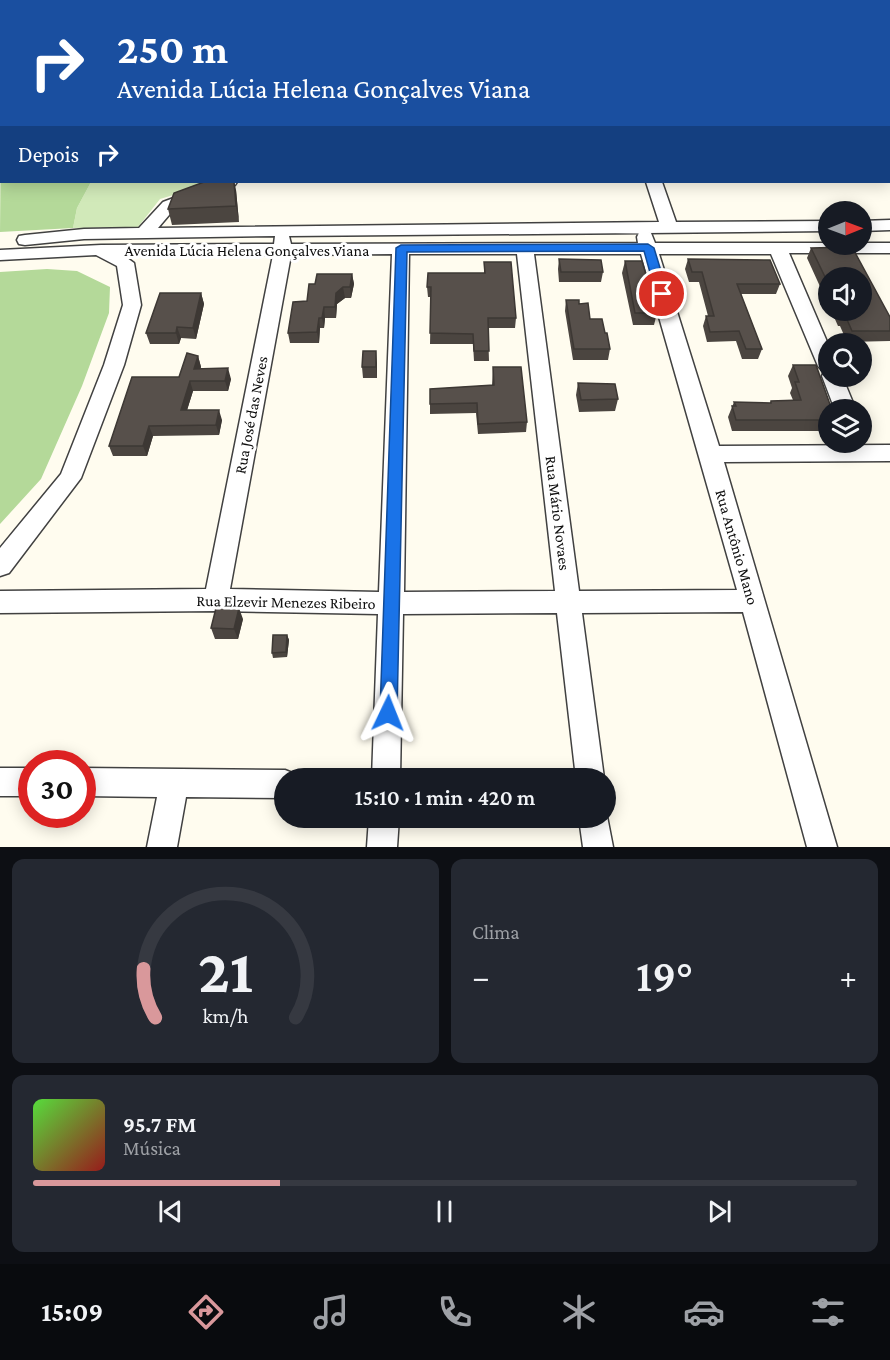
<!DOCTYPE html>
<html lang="pt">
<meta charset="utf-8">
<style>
body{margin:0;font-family:"Crimson Pro",serif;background:#242831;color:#f1f3f6;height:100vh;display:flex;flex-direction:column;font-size:22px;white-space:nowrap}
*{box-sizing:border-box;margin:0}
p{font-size:20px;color:#9ea1a6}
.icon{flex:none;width:33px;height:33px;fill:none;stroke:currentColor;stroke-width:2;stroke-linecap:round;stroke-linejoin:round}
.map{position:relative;height:847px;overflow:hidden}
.side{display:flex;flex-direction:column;gap:12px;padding:12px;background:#0d0f14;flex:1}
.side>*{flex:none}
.top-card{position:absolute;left:0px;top:0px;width:891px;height:183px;box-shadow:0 3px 15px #0003;background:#1a4fa0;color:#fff;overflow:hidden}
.needle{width:39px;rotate:89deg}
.controls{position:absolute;left:818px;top:201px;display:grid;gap:12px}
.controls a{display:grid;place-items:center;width:54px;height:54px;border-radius:50%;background:#171b24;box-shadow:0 3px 15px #0003;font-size:30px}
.speed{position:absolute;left:18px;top:750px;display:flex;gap:12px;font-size:30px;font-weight:700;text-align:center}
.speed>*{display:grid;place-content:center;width:78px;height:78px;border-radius:50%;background:#171b24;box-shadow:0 3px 15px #0003;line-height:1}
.speed .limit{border:9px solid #d22;background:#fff;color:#111}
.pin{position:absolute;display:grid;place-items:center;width:51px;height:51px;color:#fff;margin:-26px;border:3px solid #fff;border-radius:50%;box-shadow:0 2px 6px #0007}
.me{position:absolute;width:66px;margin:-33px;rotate:2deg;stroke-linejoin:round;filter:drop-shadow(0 0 4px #0008)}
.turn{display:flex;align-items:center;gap:21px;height:126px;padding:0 18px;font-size:27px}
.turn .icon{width:78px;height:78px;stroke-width:2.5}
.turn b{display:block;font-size:42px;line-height:51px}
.then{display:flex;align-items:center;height:57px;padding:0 18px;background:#0003;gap:12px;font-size:22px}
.big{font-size:45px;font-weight:600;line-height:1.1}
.side .tile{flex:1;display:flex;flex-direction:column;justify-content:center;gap:9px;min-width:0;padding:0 21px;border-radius:12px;background:#242831}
.side .dial{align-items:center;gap:0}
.dial svg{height:156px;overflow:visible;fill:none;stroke:#363941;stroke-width:7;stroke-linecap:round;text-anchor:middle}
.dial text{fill:#f1f3f6;stroke:none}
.song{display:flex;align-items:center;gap:18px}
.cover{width:72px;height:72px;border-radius:9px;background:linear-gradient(135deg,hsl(110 70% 55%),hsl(0 70% 35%))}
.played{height:6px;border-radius:3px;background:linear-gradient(90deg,#d9989b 30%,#363941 30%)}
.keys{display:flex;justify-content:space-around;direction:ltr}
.heat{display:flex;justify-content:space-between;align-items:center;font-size:33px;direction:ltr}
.side .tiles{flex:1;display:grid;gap:12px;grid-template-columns:1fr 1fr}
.tile:last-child{grid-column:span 2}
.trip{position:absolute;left:274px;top:768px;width:342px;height:60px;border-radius:30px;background:#171b24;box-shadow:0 3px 15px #0003;font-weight:600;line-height:60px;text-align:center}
.dock{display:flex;height:96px;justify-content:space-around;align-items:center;background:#090b0e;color:#9ea1a6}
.dock .icon{width:42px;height:42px}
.dock .active{color:#d9989b}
.dock b{font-size:27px;color:#f1f3f6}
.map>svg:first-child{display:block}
.green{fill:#d1e9b9}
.forest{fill:#b4d999}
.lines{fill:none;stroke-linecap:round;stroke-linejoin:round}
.river{fill:#b5dbf5;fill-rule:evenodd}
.minor-casing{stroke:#414141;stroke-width:3}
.minor{fill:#fff;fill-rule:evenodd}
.wall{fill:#4b4540}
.shaded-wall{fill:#3d3834}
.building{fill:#57504b;stroke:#3d3834;stroke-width:1.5}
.route{fill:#1a73e8;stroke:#114b97;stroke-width:1.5}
.labels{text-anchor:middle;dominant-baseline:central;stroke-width:6;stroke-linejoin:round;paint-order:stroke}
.street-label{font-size:16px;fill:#0e0e0e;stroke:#fff}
</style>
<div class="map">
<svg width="890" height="847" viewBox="0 0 890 847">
<rect width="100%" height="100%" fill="#fffcef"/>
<path class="green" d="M91,182H217L160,199L138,227L73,228L77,208Z"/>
<path class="forest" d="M1,121L2,182H91L77,208L73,228L0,232Z
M47,269L77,271L110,287L109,313L82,386L41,479L0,524V272Z"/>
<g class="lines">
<path class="river" d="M128,0H146L127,2Z
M0,134H2L0,148Z"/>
<defs>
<path id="minor" d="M19,0H31L18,2Z
M54,0H66L52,2Z
M271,0H285L269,2Z
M336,0H348L335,2Z
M426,0H438V2H426Z
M505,0H517V2H505Z
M593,0H605V2H593Z
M655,0H667L669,2H656Z
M744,0H756L758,2H745Z
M828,0H840L842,2H829Z
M2,29V38L0,39V30Z
M216,182H237L235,185L175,208L158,228L659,222L646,182H662L676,222L828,221V231L648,233H651L655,243H890V253H789L828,344V376H842L856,410H835L822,376L824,372L818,366L771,254H659L719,446L890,445V461L724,462L837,847H807L743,612L582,613L604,778H576L557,613L403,614L400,778H372L378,614L216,611L0,613V591L206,589L273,255H123L134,263L141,305L124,365L81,478L9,573L0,576V548L61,474L104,365L123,305L117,266L96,255L0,260V250L101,245L274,244L275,236L84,239L25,245L19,244L17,240L19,236L25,235L84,229L139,228L163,202ZM639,233L637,237L638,243L291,244L289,236L642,233ZM392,254L379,592L230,589L291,255ZM409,254H517L555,591L404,592ZM534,254H641L737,590L579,591Z
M890,220V230L861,231V221Z
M0,768H32V796H0Z
M82,768L285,770L295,774L297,778H285V798L186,797L177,847H147L157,797L82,796Z
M606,811L613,847H583L579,818H606Z
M369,818H399L397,847H367Z"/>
</defs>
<use href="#minor" class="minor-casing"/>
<use href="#minor" class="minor"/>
</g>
<path class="wall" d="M679,0H716L717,2H680Z
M797,0H827V2H799Z
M843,0H890V32V2H854L852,0L844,1Z
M236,190L239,222L172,225L168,209Z
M811,248L890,317V341L847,342L840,326H838L831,310H861L828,278V304L807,258Z
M559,259L603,272L601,282H559L558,269Z
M688,259L780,284L776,294H741L762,349L758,359H742L736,341L707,342L703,326L706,316H708L699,282H689L685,269Z
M625,261L657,313L654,325H633L622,273Z
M484,262L516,318L515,328H488L489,361H474L473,344H430L431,297H428L427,287L484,273Z
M352,274L354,284L351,298H345L337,304L336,318H325L324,328H320L319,343H290L288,333L307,301Z
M201,293L204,304L196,339L181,338L179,344H150L146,333Z
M566,300L579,304L590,319L605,333L610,349L608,360H573L565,311Z
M198,356L201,367L200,369L231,379L228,391H193L187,410L222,420L219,435L153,436L147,456H113L109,446L179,377Z
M377,363V378H363L362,367Z
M793,365L828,410V431H732L728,417L734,402L770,403L771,401L793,400L790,393L792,388L788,376Z
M493,367L527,422L526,432L478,434L476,413L430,414V389L492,385Z
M578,383L618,399L615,411L579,412L576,395Z
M243,619L238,639H215L211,628Z
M287,635L289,640L287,657L273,658L272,653Z"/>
<path class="shaded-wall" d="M2,2V10L0,12V4Z
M2,97V108L0,110V99Z
M234,182L236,190L239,222L236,206Z
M352,274L354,284L351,298L350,287Z
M343,287L345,298L337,304L336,318L335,307L336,293Z
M201,293L204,304L196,339L193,328Z
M324,307L325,318L324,328L322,318Z
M319,318L320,328L319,343L317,332Z
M177,327L181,338L179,344L176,333Z
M376,351L377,363V378L376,367Z
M198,356L201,367L197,379L194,369Z
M228,368L231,379L228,391L225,381Z
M190,381L193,391L184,420L181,410Z
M219,410L222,420L219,435L216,425Z
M149,426L153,436L147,456L143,446Z
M239,608L243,619L238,639L234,629Z
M287,635L289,640L287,657L286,652Z"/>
<path class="building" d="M357,0H409L408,2H357Z
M445,0H500V2H445Z
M532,0H588V2H532Z
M687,0H716L717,2H689Z
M865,0H890V20V2H867Z
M1,49L2,97L0,99V51Z
M204,182H234L236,206L168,209L174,193Z
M852,247L890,317V331H852L845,315H843L841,310H861V278H828V283L811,248Z
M559,259L601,260L603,272H561Z
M688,259L770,260L780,284H737L762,349H746L739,331L710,332L706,316H714L702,272H692Z
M625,261H642L657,313H635Z
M484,262H511L516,318H488L489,351H474L473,334L430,333L431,287H427L428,273H485Z
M317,274H352L350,287H343L336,293L335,307H324L322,318H319L317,332L288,333L293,302L307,301L309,284H315Z
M160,293H201L193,328L177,327L176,333H146Z
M566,300H579V304L588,303L590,319H602L605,333H607L610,349H574Z
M363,351H376V367H362Z
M187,353L198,356L194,369L228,368L225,381H190L181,410H219L216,425L149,426L143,446H109L132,377H179Z
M793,365H816L832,410H828V420H736L732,406H736L734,402L771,403V401L801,400L795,382H799Z
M493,367H521L527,422L478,424L477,403L430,404V389L494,385Z
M578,383L615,384L618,399L581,400Z
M216,608H239L234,629L211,628Z
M273,635H287L286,652L272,653Z"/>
<path class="route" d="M648,244L654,248L668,294L666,296H658L656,294L644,251L407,252L397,713L395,719L388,721L382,719L380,713L396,248L401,245Z"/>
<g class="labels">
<g class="street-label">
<text x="247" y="250">Avenida Lúcia Helena Gonçalves Viana</text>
<text transform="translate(251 415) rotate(-79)">Rua José das Neves</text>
<text transform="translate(558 513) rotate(83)">Rua Mário Novaes</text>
<text transform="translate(737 547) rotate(74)">Rua Antônio Mano</text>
<text transform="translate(286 602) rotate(1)">Rua Elzevir Menezes Ribeiro</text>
</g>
</g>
</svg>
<div class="controls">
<a><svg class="needle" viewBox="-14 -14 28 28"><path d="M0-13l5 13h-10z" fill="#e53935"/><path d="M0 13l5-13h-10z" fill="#9ea1a6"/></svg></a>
<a><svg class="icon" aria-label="sound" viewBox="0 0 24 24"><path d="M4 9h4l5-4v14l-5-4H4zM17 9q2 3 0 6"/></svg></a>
<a><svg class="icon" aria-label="search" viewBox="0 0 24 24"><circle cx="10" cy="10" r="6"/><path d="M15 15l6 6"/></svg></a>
<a><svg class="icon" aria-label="layers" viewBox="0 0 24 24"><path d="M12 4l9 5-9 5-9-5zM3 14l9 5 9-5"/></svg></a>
</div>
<div class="speed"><div class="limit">30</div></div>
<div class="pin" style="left:662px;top:294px;background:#d93025"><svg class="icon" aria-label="arrive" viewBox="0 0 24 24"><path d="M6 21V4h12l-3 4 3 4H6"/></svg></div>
<svg class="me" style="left:388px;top:713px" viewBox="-20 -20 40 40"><path d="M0-17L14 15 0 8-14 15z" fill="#1a73e8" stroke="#fff" stroke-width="4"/></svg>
<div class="trip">15:10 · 1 min · 420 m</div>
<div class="top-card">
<div class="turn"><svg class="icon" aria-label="right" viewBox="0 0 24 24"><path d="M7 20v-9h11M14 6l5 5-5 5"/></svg><div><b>250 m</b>Avenida Lúcia Helena Gonçalves Viana</div></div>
<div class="then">Depois<svg class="icon" aria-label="right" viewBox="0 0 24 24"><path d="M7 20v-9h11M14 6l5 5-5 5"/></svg></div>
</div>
</div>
<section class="side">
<div class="tiles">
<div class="tile dial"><svg viewBox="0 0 100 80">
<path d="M14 69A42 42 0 1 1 86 69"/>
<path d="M14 69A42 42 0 0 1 8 44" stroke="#d9989b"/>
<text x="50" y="56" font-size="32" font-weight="700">21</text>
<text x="50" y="72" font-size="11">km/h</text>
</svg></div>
<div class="tile"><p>Clima</p>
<div class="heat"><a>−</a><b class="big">19°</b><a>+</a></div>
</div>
<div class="tile">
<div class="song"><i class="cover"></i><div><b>95.7 FM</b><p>Música</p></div></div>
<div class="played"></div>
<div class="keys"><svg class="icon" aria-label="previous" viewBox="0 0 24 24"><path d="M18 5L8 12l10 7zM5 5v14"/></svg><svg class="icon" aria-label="pause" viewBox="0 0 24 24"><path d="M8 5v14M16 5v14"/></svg><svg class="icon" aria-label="next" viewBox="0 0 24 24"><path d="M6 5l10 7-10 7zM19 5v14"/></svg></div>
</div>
</div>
</section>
<nav class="dock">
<b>15:09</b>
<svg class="icon active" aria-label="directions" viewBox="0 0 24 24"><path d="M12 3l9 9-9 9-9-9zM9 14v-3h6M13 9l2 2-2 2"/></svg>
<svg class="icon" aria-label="music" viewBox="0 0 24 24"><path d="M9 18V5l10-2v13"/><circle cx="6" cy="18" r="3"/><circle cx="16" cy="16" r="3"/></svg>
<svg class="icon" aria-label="phone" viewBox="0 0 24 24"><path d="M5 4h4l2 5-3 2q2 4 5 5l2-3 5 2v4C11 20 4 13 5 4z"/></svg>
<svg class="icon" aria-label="climate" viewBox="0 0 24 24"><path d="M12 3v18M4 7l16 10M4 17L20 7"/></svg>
<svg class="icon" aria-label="car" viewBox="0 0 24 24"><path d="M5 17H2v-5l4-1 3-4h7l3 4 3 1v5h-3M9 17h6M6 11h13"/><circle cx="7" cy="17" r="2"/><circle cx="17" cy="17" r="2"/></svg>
<svg class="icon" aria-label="filters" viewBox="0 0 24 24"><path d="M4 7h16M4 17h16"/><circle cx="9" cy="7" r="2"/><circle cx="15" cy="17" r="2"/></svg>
</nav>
